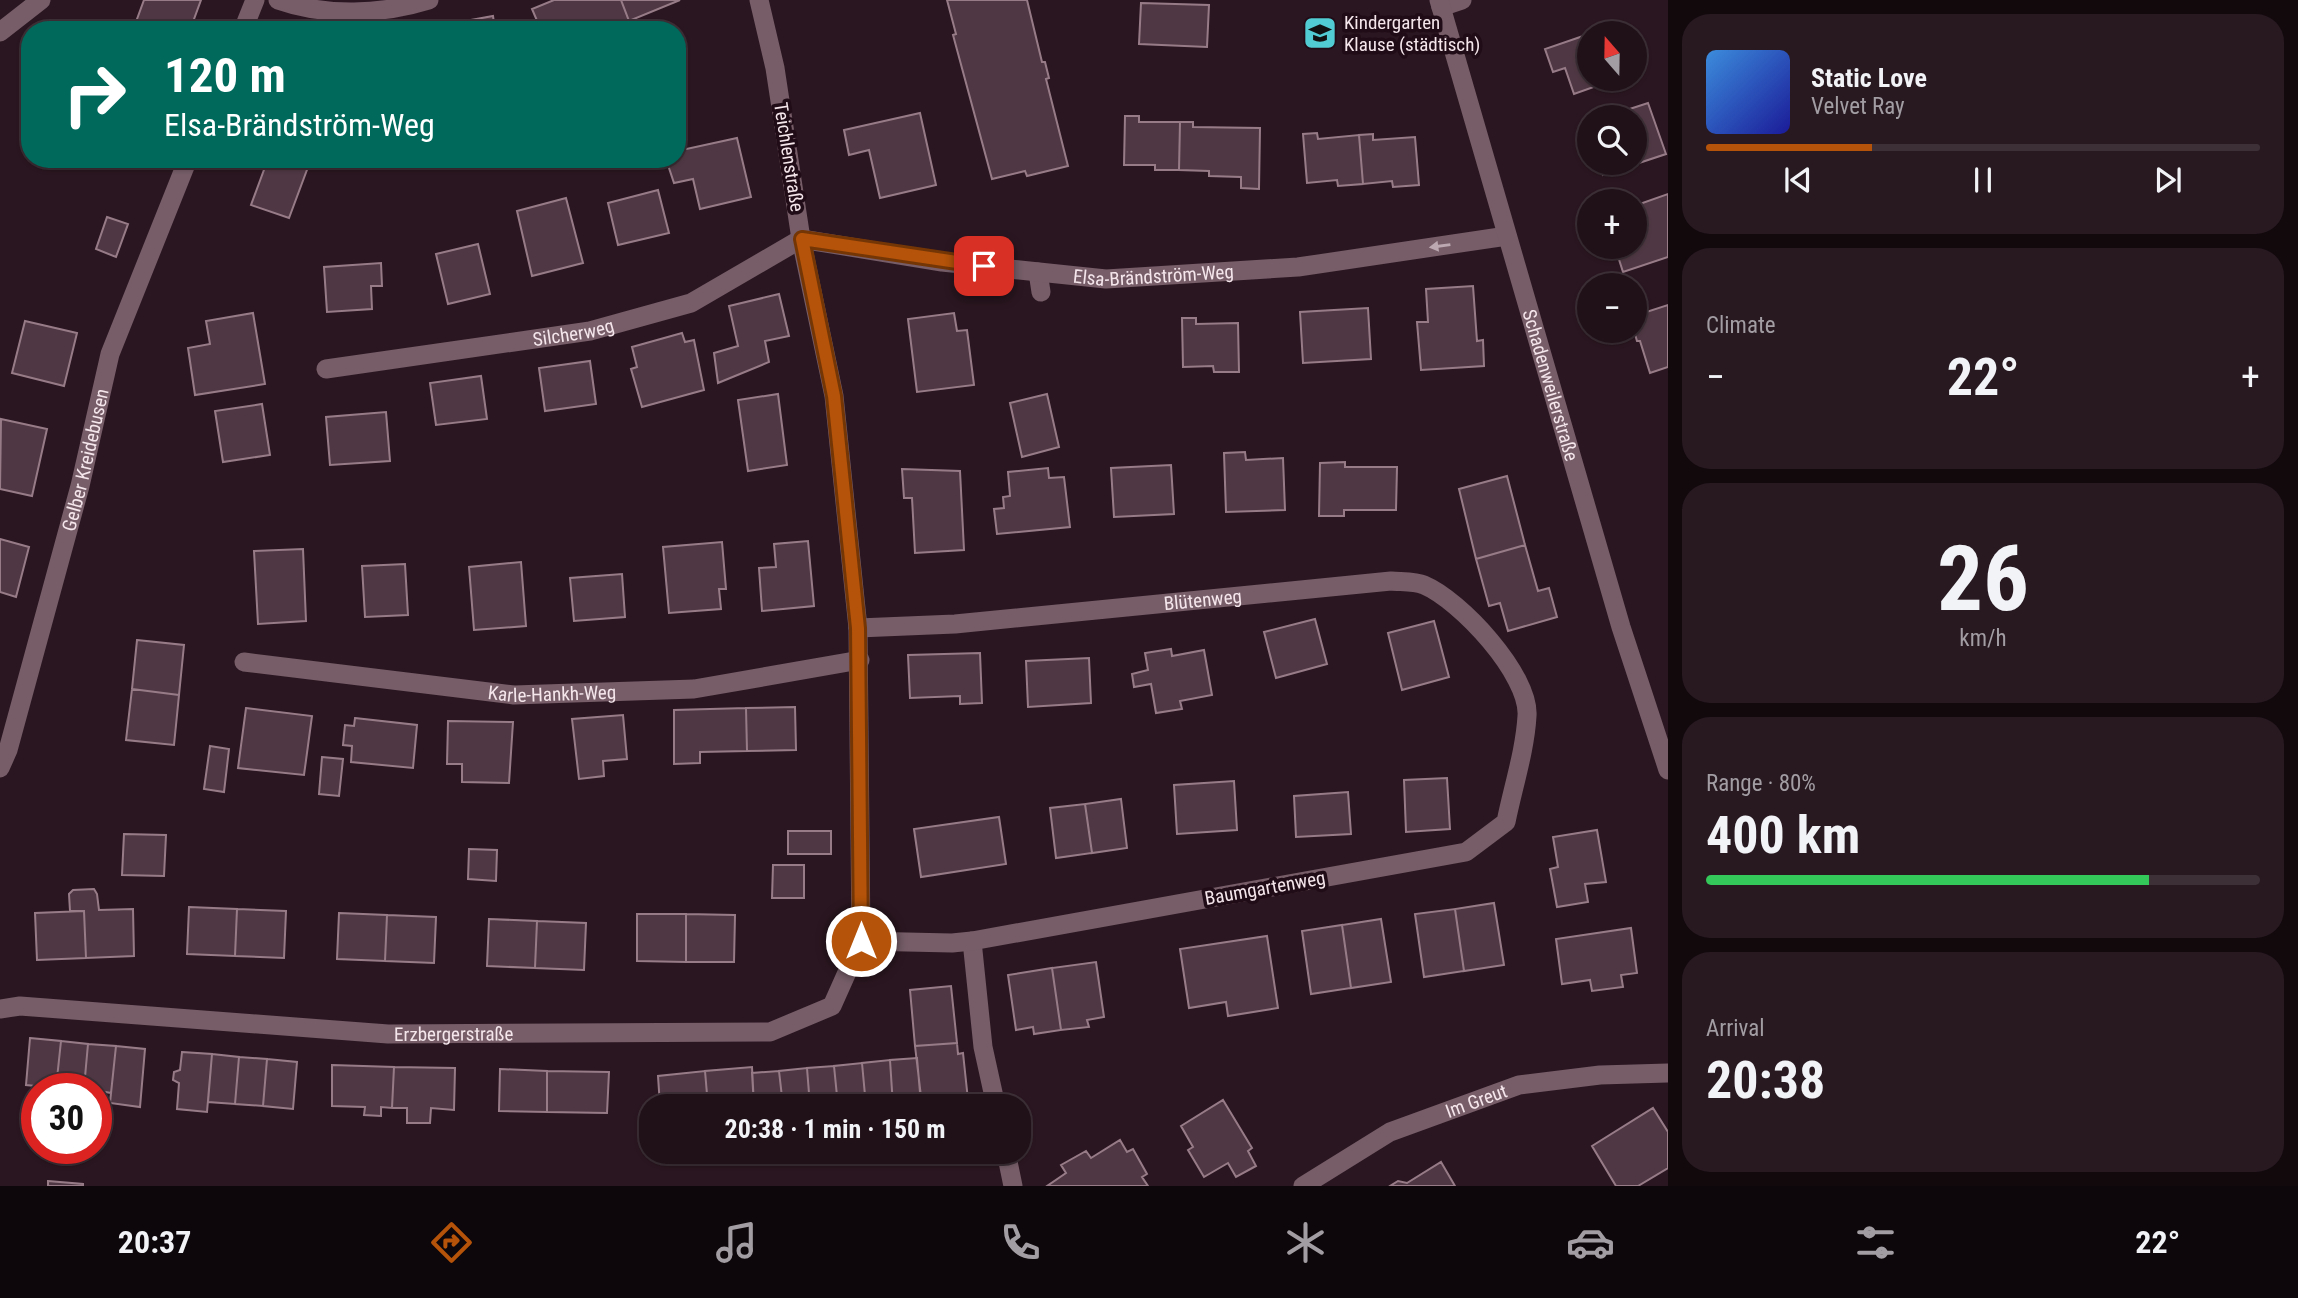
<!DOCTYPE html>
<meta charset="utf-8">
<style>
body{margin:0;font-family:"Roboto Condensed",sans-serif;background:#281921;color:#f1f3f6;height:100vh;display:flex;flex-direction:column;font-size:26px;white-space:nowrap}
*{box-sizing:border-box;margin:0}
p{font-size:23px;color:#a29da2}
.icon{flex:none;width:38px;height:38px;fill:none;stroke:currentColor;stroke-width:2;stroke-linecap:round;stroke-linejoin:round}
.map{position:relative;flex:1;overflow:hidden}
.panel{display:flex;flex-direction:column;gap:14px;padding:14px;background:#12090d;width:630px}
.panel>*{flex:none}
.banner{position:absolute;left:21px;top:21px;width:665px;height:147px;border-radius:28px;box-shadow:0 2px 5px #0004,0 0 0 2px #3d3037;background:#00695c;color:#fff;overflow:hidden}
.needle{width:46px;rotate:340deg}
.fabs{position:absolute;left:1577px;top:21px;display:grid;gap:14px}
.fabs a{display:grid;place-items:center;width:70px;height:70px;border-radius:50%;background:#201018;box-shadow:0 2px 5px #0004,0 0 0 2px #3d3037;font-size:35px}
.speed{position:absolute;left:21px;top:1073px;display:flex;gap:14px;font-size:35px;font-weight:700;text-align:center}
.speed>*{display:grid;place-content:center;width:91px;height:91px;border-radius:50%;background:#201018;box-shadow:0 2px 5px #0004,0 0 0 2px #3d3037;line-height:1}
.speed .limit{border:10px solid #d22;background:#fff;color:#111}
.pin{position:absolute;display:grid;place-items:center;width:60px;height:60px;color:#fff;margin:-30px;border-radius:14px;box-shadow:0 4px 10px #0006}
.me{position:absolute;width:77px;margin:-38px;rotate:0deg;stroke-linejoin:round;filter:drop-shadow(0 0 5px #0008)}
.turn{display:flex;align-items:center;gap:24px;height:147px;padding:0 28px;font-size:32px}
.turn .icon{width:91px;height:91px;stroke-width:2.5}
.turn b{display:block;font-size:49px;line-height:60px}
.big{font-size:52px;font-weight:700;line-height:1.1}
.panel .widget{flex:1;display:flex;flex-direction:column;justify-content:center;gap:10px;min-width:0;padding:0 24px;border-radius:28px;background:#281921}
.panel .dial{align-items:center;gap:0}
.dial b{font-size:91px;line-height:1}
.song{display:flex;align-items:center;gap:21px}
.cover{width:84px;height:84px;border-radius:10px;background:linear-gradient(135deg,hsl(210 70% 55%),hsl(240 70% 35%))}
.played{height:7px;border-radius:4px;background:linear-gradient(90deg,#b45309 30%,#3d3037 30%)}
.keys{display:flex;justify-content:space-around;direction:ltr}
.heat{display:flex;justify-content:space-between;align-items:center;font-size:38px;direction:ltr}
.charge{height:10px;border-radius:5px;background:linear-gradient(90deg,#34c759 80%,#3d3037 0)}
.trip{position:absolute;left:639px;top:1094px;width:392px;height:70px;border-radius:28px;background:#201018;box-shadow:0 2px 5px #0004,0 0 0 2px #3d3037;font-weight:700;line-height:70px;text-align:center}
.tabs{display:flex;height:112px;justify-content:space-around;align-items:center;background:#0d060a;color:#a29da2}
.tabs .icon{width:49px;height:49px}
.tabs .on{color:#b45309}
.tabs b{font-size:32px;color:#f1f3f6}
main{display:flex;flex:1;min-height:0}
.map>svg:first-child{display:block}
.building{fill:#4f3843;stroke:#977c88;stroke-width:2}
.lines{fill:none;stroke-linecap:round;stroke-linejoin:round}
.service{stroke:#765d68;stroke-width:19}
.minor{stroke:#765d68;stroke-width:19}
.tertiary{stroke:#765d68;stroke-width:19}
.oneway{fill:#bca8b1}
.route-casing{stroke:#753606;stroke-width:18}
.route{stroke:#b45309;stroke-width:12}
.labels{text-anchor:middle;dominant-baseline:central;stroke-width:7;stroke-linejoin:round;paint-order:stroke}
.poi-label{font-size:19px;fill:#f5e6ec;stroke:#200c16;text-anchor:start}
.street-label{font-size:19px;fill:#f5e6ec;stroke:#200c16}
</style>
<main>
<div class="map">
<svg width="1668" height="1186" viewBox="0 0 1668 1186">
<rect width="100%" height="100%" fill="#2a1620"/>
<path class="building" d="M144,0H201L190,30H133Z
M554,0H621L629,21L609,30H541L532,9Z
M621,0H680L629,21Z
M947,0H1027L1042,62H1045L1049,78L1046,79L1068,166L1027,176L1025,171L992,179L953,35L956,34Z
M1141,3L1209,5L1207,47L1139,44Z
M493,16L495,30H416Z
M1589,34V79H1616L1574,94L1565,68L1553,72L1545,49Z
M1648,103L1666,154L1603,175L1599,163H1634V117H1605Z
M920,113L936,185L880,198L869,150L849,155L844,130Z
M1125,116H1139V122H1180L1179,170H1155V165H1124Z
M1180,122H1193V127L1260,128L1259,189L1241,188V177L1209,176V171L1179,170Z
M1317,133L1318,139L1359,135L1363,184L1338,186L1337,180L1307,183L1303,134Z
M1373,134V140L1415,137L1419,185L1393,187L1392,181L1363,184L1359,135Z
M737,138L751,197L700,209L693,179L674,183L666,159H677V151Z
M268,159H311L289,218L251,205Z
M658,190L669,233L618,245L608,203Z
M1668,194V257L1623,272L1615,247H1634V206Z
M566,198L583,263L532,276L517,211Z
M107,217L128,224L116,257L96,249Z
M478,244L490,294L448,304L436,254Z
M381,263L382,286H371L372,309L327,312L324,267Z
M1473,286L1477,341L1483,340L1484,366L1421,370L1417,322H1428L1426,289Z
M779,294L789,336L765,341L769,362L718,383L714,353L738,346L729,306Z
M1668,305V367L1650,373L1640,341H1637L1634,331V316Z
M1368,308L1371,359L1303,363L1300,312Z
M253,313L265,384L195,395L188,348L210,344L206,321Z
M954,313L957,331L967,330L974,385L917,392L908,319Z
M1182,318H1196V324L1238,323L1239,372H1214L1213,366L1183,367Z
M25,321L77,333L64,386L12,373Z
M682,333L685,342L694,340L704,390L642,407L631,369L637,367L632,347Z
M590,361L596,404L545,411L539,368Z
M481,376L487,419L436,425L430,383Z
M778,394L787,465L748,471L738,400Z
M1047,394L1059,447L1022,457L1010,403Z
M262,404L270,455L223,462L215,411Z
M386,412L390,461L330,465L326,417Z
M1,419L47,429L32,496L0,489Z
M1245,452L1246,460L1283,458L1285,510L1226,512L1224,453Z
M1345,462V467H1397L1396,510H1344V516H1319L1320,463Z
M1171,465L1174,514L1114,517L1111,468Z
M1048,468L1049,478L1064,477L1070,527L997,534L994,509L1004,508L1003,497L1010,496L1008,472Z
M902,469L960,471L964,550L915,553L912,498H904Z
M1507,476L1525,545L1476,559L1459,489Z
M0,539L29,547L16,597L0,592Z
M808,541L814,606L762,611L759,568L776,567L774,544Z
M722,542L726,589H719L721,609L669,613L663,547Z
M1525,545L1538,591L1549,588L1557,617L1508,631L1500,603L1489,606L1476,559Z
M303,549L306,621L258,624L254,551Z
M521,562L526,626L474,630L469,567Z
M405,564L408,615L365,617L362,566Z
M622,574L625,617L574,621L570,578Z
M1315,619L1327,664L1276,678L1264,632Z
M1434,621L1449,677L1402,690L1388,633Z
M137,640L184,645L179,695L132,689Z
M1171,649L1172,656L1204,650L1212,695L1180,701L1182,709L1156,713L1151,684L1134,687L1132,674L1148,670L1145,653Z
M980,653L982,703L960,704V696L910,698L908,655Z
M1089,658L1091,703L1028,707L1026,661Z
M132,689L179,695L174,745L126,740Z
M795,707L796,750L747,751L746,708Z
M246,708L312,716L304,775L238,768Z
M746,708L747,751L700,752V763L674,764V710Z
M623,715L627,759L603,761L604,776L579,779L572,719Z
M355,718L417,725L413,768L351,762L352,746L343,745L345,725L354,726Z
M448,721L513,722L509,783L462,782V764H447Z
M210,746L229,749L224,792L204,789Z
M322,757L343,759L339,796L319,794Z
M1447,778L1450,829L1406,832L1404,780Z
M1234,781L1237,830L1177,834L1174,785Z
M1348,792L1351,834L1296,837L1294,796Z
M1121,799L1127,848L1092,853L1085,804Z
M1085,804L1092,853L1056,858L1050,808Z
M999,817L1006,864L921,877L914,829Z
M1597,830L1606,882L1585,884L1588,902L1557,907L1550,869L1558,867L1553,837Z
M788,831H831V854H788Z
M124,834L166,835L164,876L122,875Z
M469,849L497,850L496,881L468,879Z
M773,865H804V898H772Z
M94,889L97,894L99,910L133,909L134,956L86,958L84,911H70L69,894L73,890Z
M1494,903L1504,965L1464,971L1455,909Z
M189,907L237,909L235,956L187,954Z
M237,909L286,911L284,958L235,956Z
M1455,909L1464,971L1424,977L1415,914Z
M84,911L86,958L37,960L35,913Z
M339,913L387,915L385,961L337,959Z
M637,914H686V962L637,961Z
M686,914L735,915L734,962H686Z
M387,915L436,917L434,963L385,961Z
M489,919L537,921L535,968L487,966Z
M1381,919L1391,982L1351,988L1342,925Z
M537,921L586,923L584,970L535,968Z
M1342,925L1351,988L1311,994L1302,931Z
M1631,928L1637,973L1621,975L1623,987L1592,991L1590,980L1562,984L1556,939Z
M1267,936L1278,1008L1228,1016L1226,1002L1189,1008L1180,949Z
M1096,962L1104,1017L1087,1020L1089,1027L1061,1030L1052,968Z
M1052,968L1061,1030L1034,1034L1033,1027L1016,1030L1008,975Z
M951,986L957,1043L915,1046L910,990Z
M30,1038L61,1041L56,1088L26,1085Z
M61,1041L88,1044L84,1088H56Z
M957,1043L958,1054L963,1053L968,1100L922,1105L915,1046Z
M88,1044L116,1046L111,1093L84,1088Z
M116,1046L145,1049L140,1107L110,1103Z
M182,1052L212,1054L207,1112L177,1109L179,1083L173,1080L174,1072L180,1070Z
M212,1054L239,1057L235,1104L208,1102Z
M239,1057L267,1059L263,1106L235,1104Z
M917,1058L921,1104L893,1106L890,1060Z
M267,1059L297,1062L293,1109L263,1106Z
M890,1060L893,1106H866L862,1063Z
M862,1063L866,1106H838L834,1066Z
M332,1065L394,1067L392,1108L381,1107V1116L364,1115L365,1107L332,1106Z
M834,1066L838,1106H810L807,1068Z
M394,1067L455,1068L454,1110L431,1108L430,1123H407V1108H392Z
M752,1067L754,1106H708L705,1071Z
M807,1068L810,1106H783L779,1071Z
M500,1069L547,1071V1112L499,1111Z
M547,1071L609,1072L607,1113L547,1112Z
M705,1071L708,1106H660L658,1076Z
M779,1071L783,1106H754L752,1073Z
M1223,1100L1252,1148L1248,1151L1256,1166L1236,1177L1228,1163L1204,1177L1188,1150L1193,1147L1181,1126Z
M1653,1108L1668,1132V1168L1638,1186H1616L1592,1146Z
M1120,1140L1127,1152L1133,1149L1147,1174L1142,1177L1148,1186H1047L1066,1173L1061,1165L1086,1151L1091,1158Z
M1441,1162L1455,1186H1390L1398,1181L1407,1183Z
M48,1181L83,1184V1186H48Z"/>
<g class="lines">
<path class="service" d="M1038,272L1041,292
M972,941L983,1047L996,1106
M1006,1152L1013,1186"/>
<g class="minor">
<path d="M278,0C326,17 381,15 429,0"/>
<path d="M1441,7L1462,0"/>
<path d="M243,30L255,0"/>
<path d="M0,32L41,0"/>
<path id="s1" d="M326,369L590,331L691,303L801,239L942,262L1106,279L1298,267L1507,236"/>
<path id="s2" d="M858,628L955,624L1391,581C1401,582 1415,581 1424,585C1460,600 1530,675 1527,716C1525,751 1513,787 1506,822L1466,852L972,941L952,943L861,941"/>
<path id="s3" d="M244,662L514,695L694,689L860,660"/>
<path id="s4" d="M0,768L8,750L80,486L110,354L188,159"/>
<path id="s5" d="M0,1009L20,1006L388,1034L770,1032L832,1006L861,941L858,628L834,396L801,239L775,68L759,0"/>
<path id="s6" d="M1303,1186L1390,1132L1519,1085L1600,1075L1668,1073"/>
</g>
<path class="tertiary" id="s7" d="M1439,0L1621,627L1668,770"/>
</g>
<defs><path id="oneway-solid" d="M-6-.8H1V-3.2L6.5 0L1 3.2V.8H-6Z" transform="scale(1.75)"/></defs>
<use class="oneway" href="#oneway-solid" transform="translate(1440 246) rotate(172)"/>
<g class="lines">
<defs>
<path id="route" d="M861,941L858,628L834,396L802,239L984,266"/>
</defs>
<use href="#route" class="route-casing"/>
<use href="#route" class="route"/>
</g>
<defs>
<symbol id="school-square" viewBox="-11 -11 22 22"><rect x="-9" y="-9" width="18" height="18" rx="4" fill="#51ccd2" stroke="#200c16"/><path d="M0-5L7-2L0 1L-7-2ZM-4 1L0 2.5L4 1V4Q0 6-4 4Z" fill="#111"/></symbol>
</defs>
<g fill-rule="evenodd">
<use href="#school-square" x="1301" y="14" width="38" height="38"/>
</g>
<g class="labels">
<g class="poi-label">
<text x="1344" y="22">Kindergarten<tspan x="1344" dy="22">Klause (städtisch)</tspan></text>
</g>
<g class="street-label">
<text transform="translate(789 157) rotate(81)">Teichlenstraße</text>
<text stroke="none"><textPath href="#s1" startOffset="854">Elsa-Brändström-Weg</textPath></text>
<text stroke="none"><textPath href="#s1" startOffset="250">Silcherweg</textPath></text>
<text stroke="none"><textPath href="#s7" startOffset="401">Schadenweilerstraße</textPath></text>
<text stroke="none"><textPath href="#s4" startOffset="320">Gelber Kreidebusen</textPath></text>
<text stroke="none"><textPath href="#s2" startOffset="346">Blütenweg</textPath></text>
<text stroke="none"><textPath href="#s3" startOffset="310">Karle-Hankh-Weg</textPath></text>
<text transform="translate(1265 888) rotate(-10)">Baumgartenweg</text>
<text stroke="none"><textPath href="#s5" startOffset="455">Erzbergerstraße</textPath></text>
<text stroke="none"><textPath href="#s6" startOffset="194">Im Greut</textPath></text>
</g>
</g>
</svg>
<div class="fabs">
<a><svg class="needle" viewBox="-14 -14 28 28"><path d="M0-13l5 13h-10z" fill="#e53935"/><path d="M0 13l5-13h-10z" fill="#a29da2"/></svg></a>
<a><svg class="icon" aria-label="search" viewBox="0 0 24 24"><circle cx="10" cy="10" r="6"/><path d="M15 15l6 6"/></svg></a>
<a>+</a>
<a>−</a>
</div>
<div class="speed"><div class="limit">30</div></div>
<div class="pin" style="left:984px;top:266px;background:#d93025"><svg class="icon" aria-label="arrive" viewBox="0 0 24 24"><path d="M6 21V4h12l-3 4 3 4H6"/></svg></div>
<svg class="me" style="left:861px;top:941px" viewBox="-20 -20 40 40"><circle r="17" fill="#b45309" stroke="#fff" stroke-width="3"/><path d="M0-11L8 9 0 5-8 9z" fill="#fff"/></svg>
<div class="trip">20:38 · 1 min · 150 m</div>
<div class="banner">
<div class="turn"><svg class="icon" aria-label="right" viewBox="0 0 24 24"><path d="M7 20v-9h11M14 6l5 5-5 5"/></svg><div><b>120 m</b>Elsa-Brändström-Weg</div></div>
</div>
</div>
<section class="panel">
<div class="widget">
<div class="song"><i class="cover"></i><div><b>Static Love</b><p>Velvet Ray</p></div></div>
<div class="played"></div>
<div class="keys"><svg class="icon" aria-label="previous" viewBox="0 0 24 24"><path d="M18 5L8 12l10 7zM5 5v14"/></svg><svg class="icon" aria-label="pause" viewBox="0 0 24 24"><path d="M8 5v14M16 5v14"/></svg><svg class="icon" aria-label="next" viewBox="0 0 24 24"><path d="M6 5l10 7-10 7zM19 5v14"/></svg></div>
</div>
<div class="widget"><p>Climate</p>
<div class="heat"><a>−</a><b class="big">22°</b><a>+</a></div>
</div>
<div class="widget dial"><b>26</b><p>km/h</p></div>
<div class="widget"><p>Range · 80%</p><b class="big">400 km</b><div class="charge"></div></div>
<div class="widget"><p>Arrival</p><b class="big">20:38</b></div>
</section>
</main>
<nav class="tabs">
<b>20:37</b>
<svg class="icon on" aria-label="directions" viewBox="0 0 24 24"><path d="M12 3l9 9-9 9-9-9zM9 14v-3h6M13 9l2 2-2 2"/></svg>
<svg class="icon" aria-label="music" viewBox="0 0 24 24"><path d="M9 18V5l10-2v13"/><circle cx="6" cy="18" r="3"/><circle cx="16" cy="16" r="3"/></svg>
<svg class="icon" aria-label="phone" viewBox="0 0 24 24"><path d="M5 4h4l2 5-3 2q2 4 5 5l2-3 5 2v4C11 20 4 13 5 4z"/></svg>
<svg class="icon" aria-label="climate" viewBox="0 0 24 24"><path d="M12 3v18M4 7l16 10M4 17L20 7"/></svg>
<svg class="icon" aria-label="car" viewBox="0 0 24 24"><path d="M5 17H2v-5l4-1 3-4h7l3 4 3 1v5h-3M9 17h6M6 11h13"/><circle cx="7" cy="17" r="2"/><circle cx="17" cy="17" r="2"/></svg>
<svg class="icon" aria-label="filters" viewBox="0 0 24 24"><path d="M4 7h16M4 17h16"/><circle cx="9" cy="7" r="2"/><circle cx="15" cy="17" r="2"/></svg>
<b>22°</b>
</nav>
